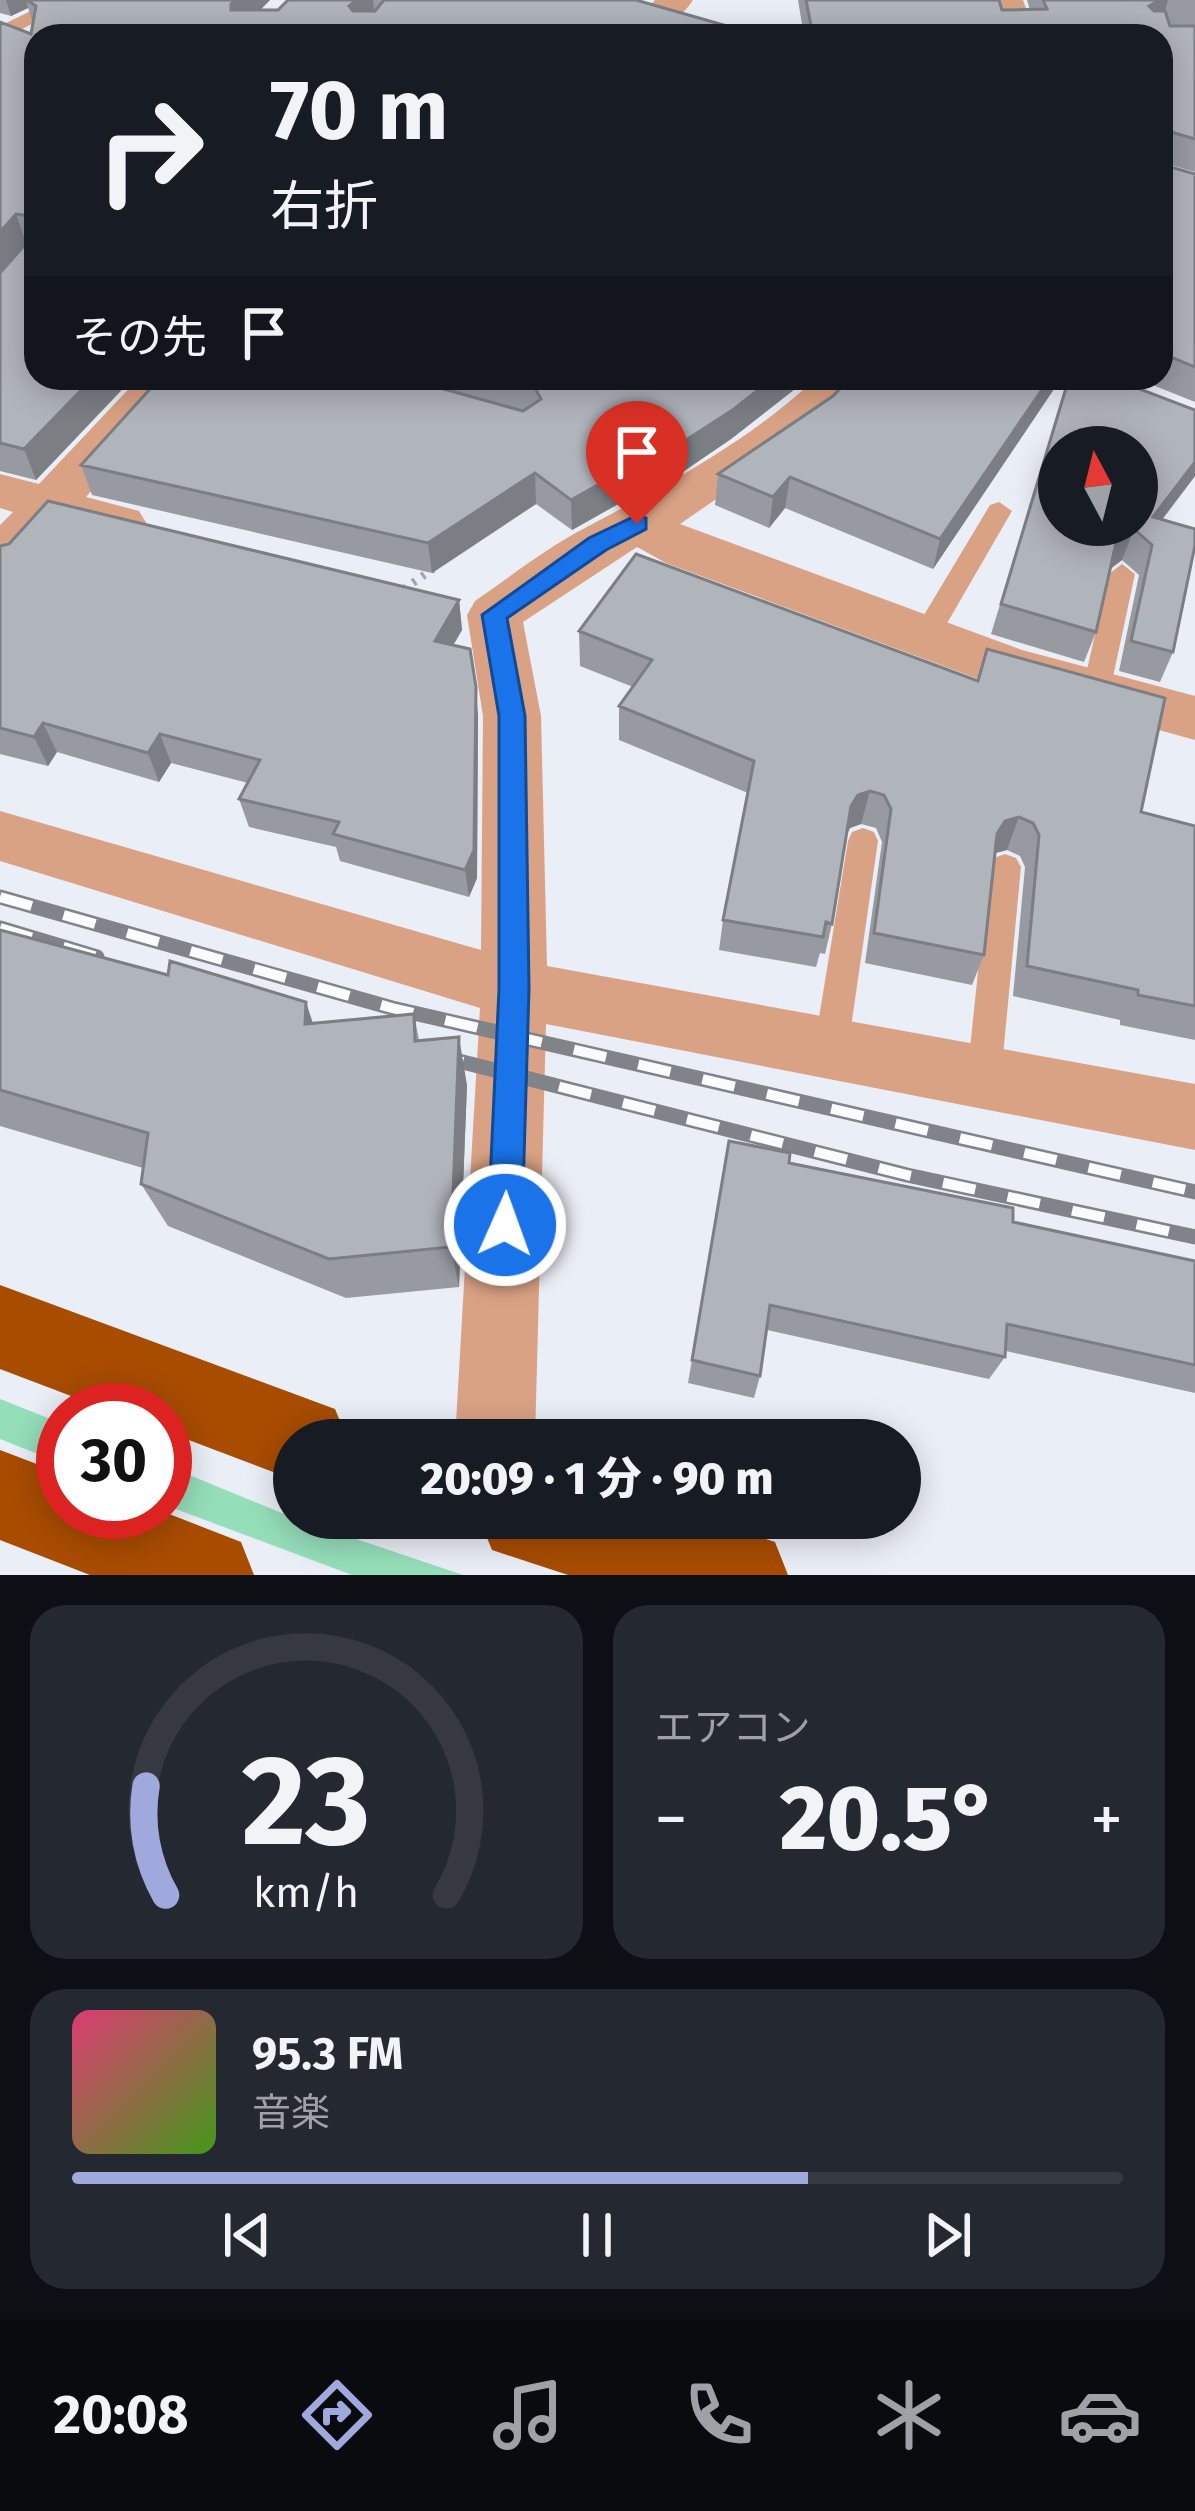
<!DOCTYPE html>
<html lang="ja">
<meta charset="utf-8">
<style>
body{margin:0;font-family:"Fira Sans","Noto Sans JP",sans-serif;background:#242831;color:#f1f3f6;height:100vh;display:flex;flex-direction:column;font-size:45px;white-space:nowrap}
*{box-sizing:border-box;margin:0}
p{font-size:39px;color:#9ea1a6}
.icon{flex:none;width:66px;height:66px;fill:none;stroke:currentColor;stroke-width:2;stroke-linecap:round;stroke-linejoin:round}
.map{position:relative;height:1575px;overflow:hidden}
.side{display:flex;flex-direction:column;gap:30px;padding:30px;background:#0d0f14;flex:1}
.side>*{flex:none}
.top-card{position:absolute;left:24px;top:24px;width:1149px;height:366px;border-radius:36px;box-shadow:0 6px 30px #0003;background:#171b24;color:#f1f3f6;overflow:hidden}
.needle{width:78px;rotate:353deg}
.buttons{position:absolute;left:1038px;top:426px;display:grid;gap:24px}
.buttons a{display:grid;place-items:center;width:120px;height:120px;border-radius:50%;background:#171b24;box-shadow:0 6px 30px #0003;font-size:60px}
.speed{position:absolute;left:36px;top:1383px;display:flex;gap:24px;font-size:60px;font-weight:700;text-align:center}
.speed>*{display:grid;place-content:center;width:156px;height:156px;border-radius:50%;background:#171b24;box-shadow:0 6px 30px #0003;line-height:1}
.speed .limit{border:18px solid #d22;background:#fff;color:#111}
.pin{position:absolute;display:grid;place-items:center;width:102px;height:102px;color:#fff;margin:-123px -51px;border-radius:50% 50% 50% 0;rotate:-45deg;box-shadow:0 0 12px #0007}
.pin .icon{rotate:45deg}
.me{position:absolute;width:132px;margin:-66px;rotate:2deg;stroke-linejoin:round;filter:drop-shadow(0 0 9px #0008)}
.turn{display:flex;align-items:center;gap:42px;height:252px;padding:0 48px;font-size:54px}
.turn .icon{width:156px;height:156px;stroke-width:2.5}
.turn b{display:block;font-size:84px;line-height:102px}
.then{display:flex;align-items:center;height:114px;padding:0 48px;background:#0003;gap:24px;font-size:45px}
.big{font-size:90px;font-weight:800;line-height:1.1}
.side .card{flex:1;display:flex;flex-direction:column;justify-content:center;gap:18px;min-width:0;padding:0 42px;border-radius:36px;background:#242831}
.side .dial{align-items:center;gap:0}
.dial svg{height:312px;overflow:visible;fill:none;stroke:#363941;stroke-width:7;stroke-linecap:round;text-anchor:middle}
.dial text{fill:#f1f3f6;stroke:none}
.song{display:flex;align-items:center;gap:36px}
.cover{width:144px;height:144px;border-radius:18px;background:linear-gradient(135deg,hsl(340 70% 55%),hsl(100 70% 35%))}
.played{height:12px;border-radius:6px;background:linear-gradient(90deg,#9fa9de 70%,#363941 70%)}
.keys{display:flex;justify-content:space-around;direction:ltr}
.heat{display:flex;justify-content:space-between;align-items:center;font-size:66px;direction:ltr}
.side .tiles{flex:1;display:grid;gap:30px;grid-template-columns:1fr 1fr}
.card:last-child{grid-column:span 2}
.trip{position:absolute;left:273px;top:1419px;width:648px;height:120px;border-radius:60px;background:#171b24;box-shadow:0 6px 30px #0003;font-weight:800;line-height:120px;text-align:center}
.menu{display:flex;height:192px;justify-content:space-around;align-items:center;background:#090b0e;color:#9ea1a6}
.menu .icon{width:84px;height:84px}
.menu .on{color:#9fa9de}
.menu b{font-size:54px;color:#f1f3f6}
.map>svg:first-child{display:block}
.green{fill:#95deba}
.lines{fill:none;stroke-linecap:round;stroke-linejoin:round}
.path{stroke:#a1a4aa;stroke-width:8;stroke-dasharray:3 8;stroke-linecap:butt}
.lane{fill:#daa284;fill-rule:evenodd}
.street{fill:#daa284;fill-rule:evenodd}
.highway{fill:#a84c00;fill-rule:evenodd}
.rail-casing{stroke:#818388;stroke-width:15}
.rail{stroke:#fafbfe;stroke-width:10;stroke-dasharray:33;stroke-linecap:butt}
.wall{fill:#979ba1}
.shaded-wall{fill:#7b7e83}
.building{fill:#b0b4bb;stroke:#7b7e83;stroke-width:3;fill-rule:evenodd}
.route{fill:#1a73e8;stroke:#114b97;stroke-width:3}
</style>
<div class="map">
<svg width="1195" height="1575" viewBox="0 0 1195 1575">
<rect width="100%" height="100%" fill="#eaeef6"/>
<path class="green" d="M0,1399L63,1424V1464L0,1439Z
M165,1465L294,1518L463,1575H352L165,1505Z"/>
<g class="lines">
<path class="path" d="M404,589L433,569"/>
<path class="lane" d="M53,0H76L13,34H0V26Z
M999,502L1012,511L935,644H915L911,637L915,630L990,505Z
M1122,564L1135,574L1110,691L1096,702L1082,691L1109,574Z
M863,828L874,832L878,841L848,1048L843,1059L831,1063L819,1059L814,1048L848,841L852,832Z
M1005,854L1016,858L1021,867L1001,1077L996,1088L984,1093L972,1088L967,1077L989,867L994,858Z"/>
<path class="street" d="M655,0H693C682,17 672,23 652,18L647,10Z
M987,0H1023L1036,36H998Z
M139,378H190L86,497L139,511L147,524L139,537L121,542L60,525L19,571L0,577V525L13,512L0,508V474L39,484Z
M816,378H868L825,424L680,524L1022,650L1195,696V740L992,684L666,563L637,547L523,622L541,716L547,966L1195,1084V1150L546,1024L535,1440H455L480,1008L0,861V811L481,950L483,716L467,615L475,601C510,577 545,549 583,529C666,485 747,443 816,378Z"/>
<path class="highway" d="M0,1285L335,1409L348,1440H294V1480L165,1431V1410H108L0,1369Z
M0,1450L63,1474V1512H164L241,1542L254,1575H90L0,1540Z
M479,1518H700L775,1542L788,1575H568L492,1550Z"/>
<defs>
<path id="rail" d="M0,897L392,1008L1195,1192
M0,928L97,957
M431,1054L907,1175L1195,1237"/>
</defs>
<use href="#rail" class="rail-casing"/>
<use href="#rail" class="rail"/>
</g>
<path class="wall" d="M0,0H270L260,10H278L288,0H636L36,378H133L36,480L0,471V22L31,34L33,23L28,8L11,16L0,13Z
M798,0H999L1002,10H1030L1027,0H1195V26L1170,25L1195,26V172L1167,164V166L1195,174V402L1135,378H1161V36H804Z
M160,378H809L731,439L665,484L659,481L572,530L536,504L432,573L92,495L81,465Z
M1069,378L1195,476L1162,520L1173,652L1160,682L1119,671L1139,575L1122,560L1110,569L1096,632L1084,662L991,634Z
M1056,386L933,569L785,508L769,528L715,505L718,474L833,396Z
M0,546L459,600L462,630L453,645L478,716L477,878L469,897L340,861L336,847L249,827L239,799L248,783L171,763L159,782L57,752L48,766L0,754Z
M579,631L1141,812L1195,826V1040L1120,1025V1020L1013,996L1025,867L1020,856L1007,850L995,853L984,955L972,985L865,963L882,842L876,828L861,824L850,828L847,834L832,924L825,954L820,953L816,967L719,950L723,920L748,793L619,740V706L633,687L580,666Z
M0,930L313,1024L414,1014L419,1040L467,1085L459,1287L346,1298L168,1226L141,1184L143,1168L0,1126Z
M729,1141L789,1163L1013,1222L1195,1261V1393L1006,1351L1005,1357L989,1379L767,1330L760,1376L754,1398L688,1383Z"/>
<path class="shaded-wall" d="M6,0H26L28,8L11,16Z
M235,0H270L237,33L236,36L231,4Z
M357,0H373L375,19L353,36L349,6Z
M1160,0H1168L1161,25L1149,6Z
M16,214L27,245L0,275V232Z
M93,378H133L36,480L24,449Z
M773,378H809L731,439L665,484L666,453Z
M1050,378H1059L1056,386L933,569L940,539Z
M660,450L659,481L572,530L571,500Z
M1195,462V476L1146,540L1153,517Z
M535,473L536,504L432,573L428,543Z
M790,477L785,508L769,528L773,497Z
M1134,529L1122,560L1105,573L1116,543Z
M459,600L462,630L439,670L435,641Z
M476,687L478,716L477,878L469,897L465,870Z
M43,723L57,752L48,766L34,737Z
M160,734L171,763L159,782L148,753Z
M870,791L861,824L850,828L844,839L851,806L858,795Z
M1019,817L1007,850L992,854L997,834L1005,821Z
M306,1002L322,1051L305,1024Z
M459,1037L467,1085L459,1287L451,1247Z"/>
<path class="building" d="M27,0H235L231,4V10H278L288,0H357L349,6L353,11H375L384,0H636L762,36H36V378H93L24,449L0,443V273L29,240L30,216L16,214L0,232V22L31,34L36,6Z
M806,0H999L1002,10L1047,9L1043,0H1160L1149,6L1154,11H1165L1170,26H1195V139L1168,131L1167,166L1195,174V367L1161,353V36H813Z
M160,378H404L523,411L541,399L535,388L497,378H773L734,409L666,453L660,450L571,500L535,473L428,543L81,465Z
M850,378H1050L940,539L790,477L773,497L718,474L833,396Z
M1069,378H1111L1195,410V462L1153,517L1195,529V545L1173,652L1131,641L1152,545L1134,529L1116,543L1096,632L1001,604ZM1059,447H1137V525H1059Z
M48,501L459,600L435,641L470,649L476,687L474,850L465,870L333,834L339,822L239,799L260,760L160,734L148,753L43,723L34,737L0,728V546L9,544Z
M636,554L978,681L987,649L1165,698L1141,812L1195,826V1006L1138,995V990L1027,966L1039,835L1033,823L1019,817L1005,821L997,834L984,955L874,933L891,809L884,795L870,791L858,795L851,806L832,924L826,922L823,937L723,920L754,761L619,706L652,660L579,631Z
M0,930L168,975L170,961L306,1002L305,1024L414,1014L415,1041L459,1037L451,1247L329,1259L141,1184L148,1133L0,1090Z
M729,1141L790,1153L789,1163L1013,1208V1222L1195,1261V1365L1007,1324L1005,1357L770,1305L760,1376L692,1360Z"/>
<path class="route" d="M637,515L646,518V529L606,550L507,618L525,716L529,989L522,1225L517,1237L505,1242L493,1237L488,1225L499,989V716L482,615L589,538Z"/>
</svg>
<div class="buttons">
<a><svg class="needle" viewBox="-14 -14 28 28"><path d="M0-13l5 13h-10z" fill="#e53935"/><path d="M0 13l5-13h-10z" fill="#9ea1a6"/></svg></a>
</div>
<div class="speed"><div class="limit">30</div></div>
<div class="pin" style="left:637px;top:524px;background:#d93025"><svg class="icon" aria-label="arrive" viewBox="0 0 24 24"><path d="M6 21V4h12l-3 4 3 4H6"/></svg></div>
<svg class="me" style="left:505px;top:1225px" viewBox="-20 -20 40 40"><circle r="17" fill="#1a73e8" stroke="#fff" stroke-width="3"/><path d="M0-11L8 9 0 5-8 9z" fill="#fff"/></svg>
<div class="trip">20:09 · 1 分 · 90 m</div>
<div class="top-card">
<div class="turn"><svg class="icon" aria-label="right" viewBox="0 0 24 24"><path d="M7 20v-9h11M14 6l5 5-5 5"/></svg><div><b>70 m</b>右折</div></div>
<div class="then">その先<svg class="icon" aria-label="arrive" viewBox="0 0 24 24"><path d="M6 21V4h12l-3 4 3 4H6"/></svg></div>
</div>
</div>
<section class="side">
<div class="tiles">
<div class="card dial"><svg viewBox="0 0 100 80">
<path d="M14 69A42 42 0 1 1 86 69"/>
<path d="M14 69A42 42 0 0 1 9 41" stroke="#9fa9de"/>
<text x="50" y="56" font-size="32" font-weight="700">23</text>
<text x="50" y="72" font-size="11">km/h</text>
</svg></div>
<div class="card"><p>エアコン</p>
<div class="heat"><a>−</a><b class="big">20.5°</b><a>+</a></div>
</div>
<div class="card">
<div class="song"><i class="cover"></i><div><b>95.3 FM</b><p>音楽</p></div></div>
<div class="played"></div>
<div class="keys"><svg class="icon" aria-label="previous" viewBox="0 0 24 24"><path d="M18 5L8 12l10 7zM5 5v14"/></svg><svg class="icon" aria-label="pause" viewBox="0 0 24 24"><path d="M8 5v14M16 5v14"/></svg><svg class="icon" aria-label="next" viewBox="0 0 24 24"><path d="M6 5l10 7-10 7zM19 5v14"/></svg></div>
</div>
</div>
</section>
<nav class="menu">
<b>20:08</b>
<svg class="icon on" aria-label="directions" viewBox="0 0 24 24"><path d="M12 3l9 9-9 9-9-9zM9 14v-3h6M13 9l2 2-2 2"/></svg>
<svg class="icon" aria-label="music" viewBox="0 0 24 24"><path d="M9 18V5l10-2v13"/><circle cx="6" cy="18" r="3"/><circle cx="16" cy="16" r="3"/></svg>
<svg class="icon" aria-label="phone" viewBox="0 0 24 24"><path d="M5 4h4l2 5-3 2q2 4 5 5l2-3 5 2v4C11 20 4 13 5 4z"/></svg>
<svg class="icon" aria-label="climate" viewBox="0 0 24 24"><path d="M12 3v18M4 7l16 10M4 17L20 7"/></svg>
<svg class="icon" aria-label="car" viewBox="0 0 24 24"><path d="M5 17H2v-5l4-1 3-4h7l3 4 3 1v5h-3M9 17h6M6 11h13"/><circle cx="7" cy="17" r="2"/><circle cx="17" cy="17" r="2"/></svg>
</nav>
